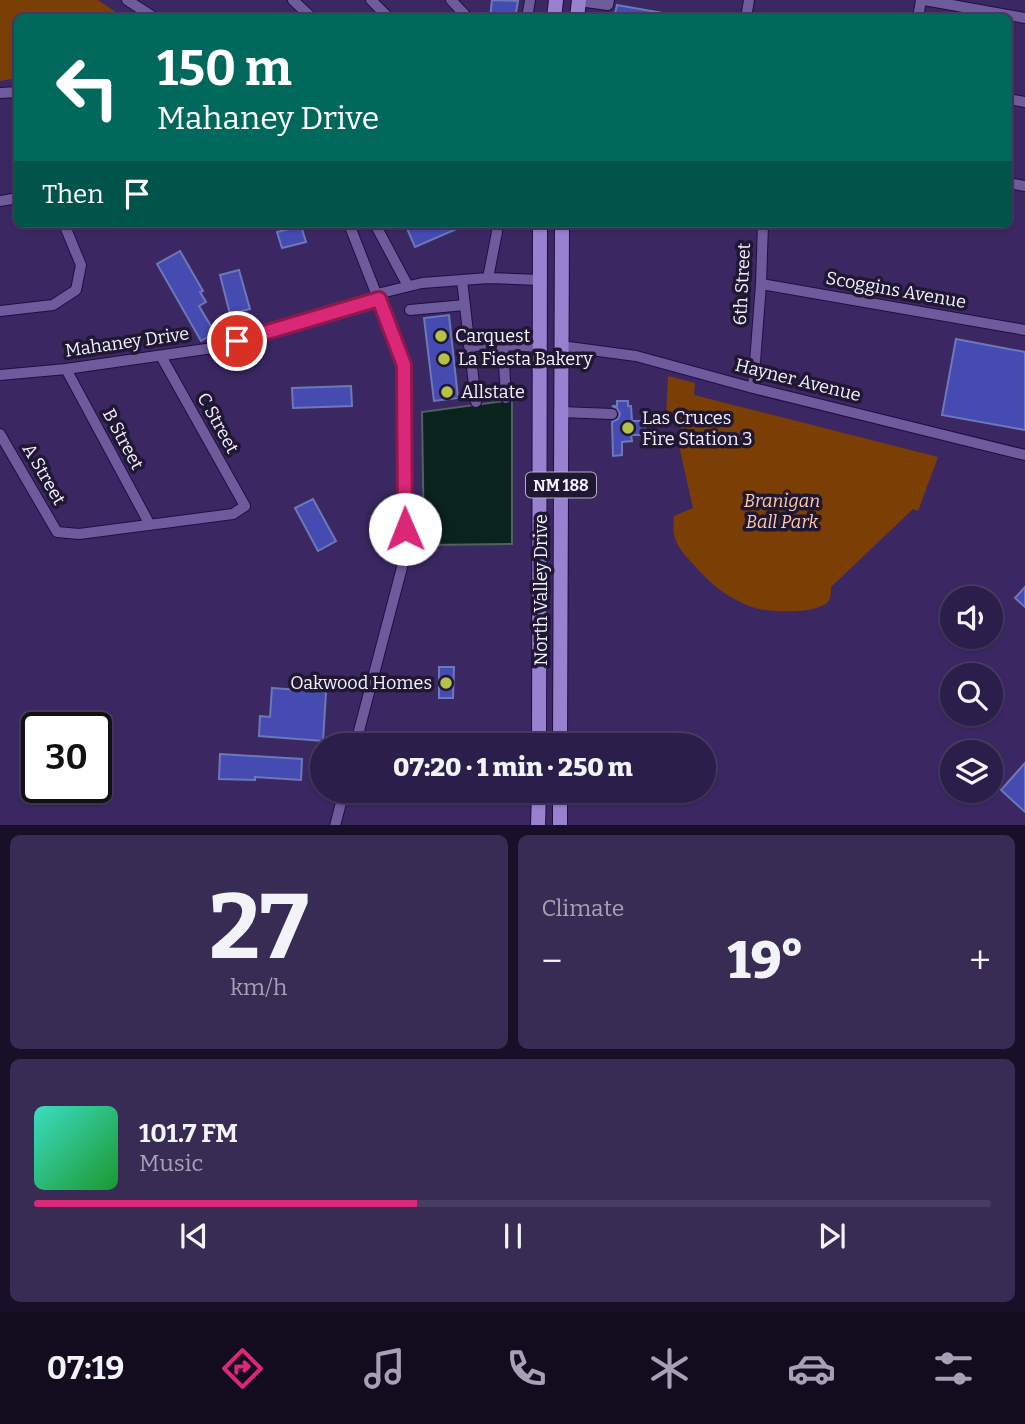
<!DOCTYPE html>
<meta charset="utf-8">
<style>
body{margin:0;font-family:Bitter,serif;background:#382b54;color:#f1f3f6;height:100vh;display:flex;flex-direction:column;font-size:26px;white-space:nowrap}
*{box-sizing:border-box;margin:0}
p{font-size:23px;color:#a6a2b5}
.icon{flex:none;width:38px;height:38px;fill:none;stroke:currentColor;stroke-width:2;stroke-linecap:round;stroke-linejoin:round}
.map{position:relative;height:825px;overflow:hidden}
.side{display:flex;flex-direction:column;gap:10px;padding:10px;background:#181029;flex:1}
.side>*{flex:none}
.top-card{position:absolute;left:14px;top:14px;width:998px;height:214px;border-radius:10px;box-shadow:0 2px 5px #0004,0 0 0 2px #483c62;background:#00695c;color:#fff;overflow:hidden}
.tools{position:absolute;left:940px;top:586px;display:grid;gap:14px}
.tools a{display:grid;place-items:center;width:63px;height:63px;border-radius:50%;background:#2c1e4a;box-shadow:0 2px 5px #0004,0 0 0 2px #483c62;font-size:35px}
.speed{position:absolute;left:21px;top:712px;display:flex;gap:14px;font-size:35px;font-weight:700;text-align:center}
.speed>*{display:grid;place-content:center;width:91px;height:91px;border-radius:50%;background:#2c1e4a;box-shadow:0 2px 5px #0004,0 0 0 2px #483c62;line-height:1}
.speed .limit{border:4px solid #111;border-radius:10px;background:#fff;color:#111}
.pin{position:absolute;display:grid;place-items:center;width:60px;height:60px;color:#fff;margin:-30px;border:4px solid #fff;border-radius:50%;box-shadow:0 2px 7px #0007}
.me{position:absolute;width:77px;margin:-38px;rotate:359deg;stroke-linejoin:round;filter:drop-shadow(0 0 5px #0008)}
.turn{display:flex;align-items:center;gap:24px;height:147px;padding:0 28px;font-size:32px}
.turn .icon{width:91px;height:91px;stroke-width:2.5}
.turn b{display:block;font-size:49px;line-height:60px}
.then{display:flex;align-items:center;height:66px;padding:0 28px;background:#0003;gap:14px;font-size:26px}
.big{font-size:52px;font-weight:800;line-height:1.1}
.side .card{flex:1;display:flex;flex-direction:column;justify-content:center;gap:10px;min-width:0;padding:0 24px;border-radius:10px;background:#382b54}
.side .dial{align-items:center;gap:0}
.dial b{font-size:91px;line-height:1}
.song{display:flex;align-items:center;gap:21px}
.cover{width:84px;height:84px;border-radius:10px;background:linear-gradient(135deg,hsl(170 70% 55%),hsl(130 70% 35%))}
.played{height:7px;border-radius:4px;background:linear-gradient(90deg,#db2777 40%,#483c62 40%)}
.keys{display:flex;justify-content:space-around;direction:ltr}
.heat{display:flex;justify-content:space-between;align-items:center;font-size:38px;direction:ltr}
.side .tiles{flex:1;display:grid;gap:10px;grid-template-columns:1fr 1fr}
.card:last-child{grid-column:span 2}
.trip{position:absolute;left:310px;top:733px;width:406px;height:70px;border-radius:35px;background:#2c1e4a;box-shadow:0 2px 5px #0004,0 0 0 2px #483c62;font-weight:800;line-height:70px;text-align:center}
.menu{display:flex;height:112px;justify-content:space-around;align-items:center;background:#120c1e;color:#a6a2b5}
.menu .icon{width:49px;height:49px}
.menu .selected{color:#db2777}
.menu b{font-size:32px;color:#f1f3f6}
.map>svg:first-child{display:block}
.green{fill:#7b3f05}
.water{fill:#0b231d;stroke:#516061;stroke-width:2}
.building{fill:#454bb1;stroke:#6d78b9;stroke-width:2}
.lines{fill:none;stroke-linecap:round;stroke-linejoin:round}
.minor-casing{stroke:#230c46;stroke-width:12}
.major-casing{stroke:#230c46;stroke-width:16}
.minor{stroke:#6d5b9b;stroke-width:10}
.major{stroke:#9882d0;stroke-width:14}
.route-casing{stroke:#8e194d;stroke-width:18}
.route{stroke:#db2777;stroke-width:12}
.poi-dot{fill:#b4c24a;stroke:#201832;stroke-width:2.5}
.labels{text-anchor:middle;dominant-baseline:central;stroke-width:7;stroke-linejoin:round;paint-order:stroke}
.shield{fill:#201832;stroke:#b4afc2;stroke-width:2}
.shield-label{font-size:16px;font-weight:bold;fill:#f3f0ff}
.street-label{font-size:18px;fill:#f3f0ff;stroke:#201832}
.poi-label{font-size:18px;fill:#f3f0ff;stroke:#201832;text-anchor:start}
.park-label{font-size:18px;font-style:italic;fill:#fecaa7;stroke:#201832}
</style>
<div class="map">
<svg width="1025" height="826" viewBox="0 0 1025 826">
<rect width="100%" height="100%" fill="#3b2863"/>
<path class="green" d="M0,0H98L120,15L118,18H18L17,78L0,81Z
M668,376L695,383L694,395L938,457L918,511L913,509L831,587C831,592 831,598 828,602C816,614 775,612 759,609C749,607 738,601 729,596C714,587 705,577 693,564C678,547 671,540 674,516L693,508L680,450L681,419L666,418Z"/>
<path class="water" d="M512,400V544L424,545L422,412Z"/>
<path class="building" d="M492,0L518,1L515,18H490Z
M617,5L663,13V18H614Z
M405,224H468L415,247Z
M301,226L306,242L282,248L277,232Z
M180,251L203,291L200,292L206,302L199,306L215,333L201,341L157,264Z
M239,270L250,309L230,314L220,275Z
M449,315L458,398L434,401L424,318Z
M956,339L1025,352V430L942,415Z
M351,386L352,406L293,408L292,388Z
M617,401H628V406H631L632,421H645V435H631L632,441L622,442V455L613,456L612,422L618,419L620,414L617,408L612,406H617Z
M313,499L336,541L318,551L295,508Z
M1025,587V607L1015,598Z
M439,667H454L453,698H439Z
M272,688L326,692L323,741L259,736L260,716L270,717Z
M220,754L302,759L301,780L255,777V780L219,779Z
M1025,763V812L1001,790Z"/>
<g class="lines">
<defs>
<path id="minor" d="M127,0L155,18
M293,0L312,18
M371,0L389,18
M451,0L468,18
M924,0L1025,18
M579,1L608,5L609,0
M527,18L530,0
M746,18L749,0
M918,18L921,0
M0,93L18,92
M1008,99L1025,102
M1008,183L1025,186
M0,201L18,198
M349,224L404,365L405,556L355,746
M375,224L408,286
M488,278L497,232L496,224
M462,280L476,402
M761,284L1025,330
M377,294L422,283L488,278L540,280
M410,310L465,305
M0,311L53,305L76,290L81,265L64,224
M503,345L540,347
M469,346L503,345L506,398
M561,346L636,356L753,388L1025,455
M66,369L150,525
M0,375L66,369L213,348L379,299
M753,388L761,284L763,224
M561,412L612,414
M0,434L57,532L79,534L233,514L245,506L161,356
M335,826L344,791"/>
<path id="major" d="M554,18L556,0
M577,18L579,0
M539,746L540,224
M560,746L562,224
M538,826L539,791
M560,826V791"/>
</defs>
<use href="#minor" class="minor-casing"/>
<use href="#major" class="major-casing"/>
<use href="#minor" class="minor"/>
<use href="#major" class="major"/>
</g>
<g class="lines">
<defs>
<path id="route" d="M237,341L379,299L404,365L405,529"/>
</defs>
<use href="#route" class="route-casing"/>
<use href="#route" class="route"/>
</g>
<g class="poi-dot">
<circle cx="441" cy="336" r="7"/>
<circle cx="444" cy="359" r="7"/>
<circle cx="447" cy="392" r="7"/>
<circle cx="628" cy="428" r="7"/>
<circle cx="446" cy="683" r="7"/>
</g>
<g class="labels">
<rect class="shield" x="526" y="472.5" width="70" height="25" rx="5"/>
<g class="shield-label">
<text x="561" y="485">NM 188</text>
</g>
<g class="street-label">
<text transform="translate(742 284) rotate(-87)">6th Street</text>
<text transform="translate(896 290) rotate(10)">Scoggins Avenue</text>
<text transform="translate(127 342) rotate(-8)">Mahaney Drive</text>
<text transform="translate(798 380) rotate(14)">Hayner Avenue</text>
<text transform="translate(218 423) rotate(61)">C Street</text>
<text transform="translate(123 439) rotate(62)">B Street</text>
<text transform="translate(44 474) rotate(60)">A Street</text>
<text transform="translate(541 590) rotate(-90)">North Valley Drive</text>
</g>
<g class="poi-label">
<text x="455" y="336">Carquest</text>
<text x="458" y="359">La Fiesta Bakery</text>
<text x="461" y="392">Allstate</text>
<text x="642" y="418">Las Cruces<tspan x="642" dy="21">Fire Station 3</tspan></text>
<text x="432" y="683" text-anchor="end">Oakwood Homes</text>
</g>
<g class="park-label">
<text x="782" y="501">Branigan<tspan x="782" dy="21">Ball Park</tspan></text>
</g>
</g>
</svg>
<div class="tools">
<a><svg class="icon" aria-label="sound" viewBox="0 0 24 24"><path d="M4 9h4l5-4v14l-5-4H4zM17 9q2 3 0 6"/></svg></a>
<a><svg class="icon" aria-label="search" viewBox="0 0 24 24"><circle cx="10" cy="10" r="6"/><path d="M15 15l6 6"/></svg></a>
<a><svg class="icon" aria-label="layers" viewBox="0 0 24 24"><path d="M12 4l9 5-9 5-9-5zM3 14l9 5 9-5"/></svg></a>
</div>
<div class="speed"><div class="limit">30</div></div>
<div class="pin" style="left:237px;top:341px;background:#d93025"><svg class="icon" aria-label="arrive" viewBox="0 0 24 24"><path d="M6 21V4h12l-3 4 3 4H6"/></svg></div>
<svg class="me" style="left:405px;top:529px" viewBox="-20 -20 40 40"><circle r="19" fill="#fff"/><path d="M0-13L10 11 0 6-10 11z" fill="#db2777"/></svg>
<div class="trip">07:20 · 1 min · 250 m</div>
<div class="top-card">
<div class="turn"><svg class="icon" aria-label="left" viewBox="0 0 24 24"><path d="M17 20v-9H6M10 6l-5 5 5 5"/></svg><div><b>150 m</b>Mahaney Drive</div></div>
<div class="then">Then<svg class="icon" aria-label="arrive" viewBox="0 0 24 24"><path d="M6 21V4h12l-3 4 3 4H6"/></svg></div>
</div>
</div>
<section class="side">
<div class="tiles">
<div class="card dial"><b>27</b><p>km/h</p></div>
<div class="card"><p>Climate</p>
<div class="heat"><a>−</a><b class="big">19°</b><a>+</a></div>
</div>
<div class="card">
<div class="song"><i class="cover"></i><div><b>101.7 FM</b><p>Music</p></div></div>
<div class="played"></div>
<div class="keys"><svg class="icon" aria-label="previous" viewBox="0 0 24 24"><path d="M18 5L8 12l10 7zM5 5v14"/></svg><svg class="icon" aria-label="pause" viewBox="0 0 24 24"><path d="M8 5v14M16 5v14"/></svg><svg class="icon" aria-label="next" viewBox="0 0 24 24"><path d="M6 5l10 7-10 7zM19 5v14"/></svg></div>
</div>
</div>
</section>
<nav class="menu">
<b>07:19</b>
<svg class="icon selected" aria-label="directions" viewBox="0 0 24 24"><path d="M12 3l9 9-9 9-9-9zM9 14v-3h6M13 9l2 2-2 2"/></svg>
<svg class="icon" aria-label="music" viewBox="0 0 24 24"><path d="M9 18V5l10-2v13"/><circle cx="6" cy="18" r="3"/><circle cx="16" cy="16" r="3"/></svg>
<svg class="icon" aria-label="phone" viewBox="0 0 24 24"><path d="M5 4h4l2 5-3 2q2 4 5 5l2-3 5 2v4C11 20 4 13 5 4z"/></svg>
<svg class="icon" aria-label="climate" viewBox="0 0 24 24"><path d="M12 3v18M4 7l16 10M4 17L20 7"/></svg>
<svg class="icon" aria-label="car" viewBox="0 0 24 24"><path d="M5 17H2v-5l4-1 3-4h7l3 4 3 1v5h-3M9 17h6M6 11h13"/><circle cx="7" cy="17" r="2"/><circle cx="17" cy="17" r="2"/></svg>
<svg class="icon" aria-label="filters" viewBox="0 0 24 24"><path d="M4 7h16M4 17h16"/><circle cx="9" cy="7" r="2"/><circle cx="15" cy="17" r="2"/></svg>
</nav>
